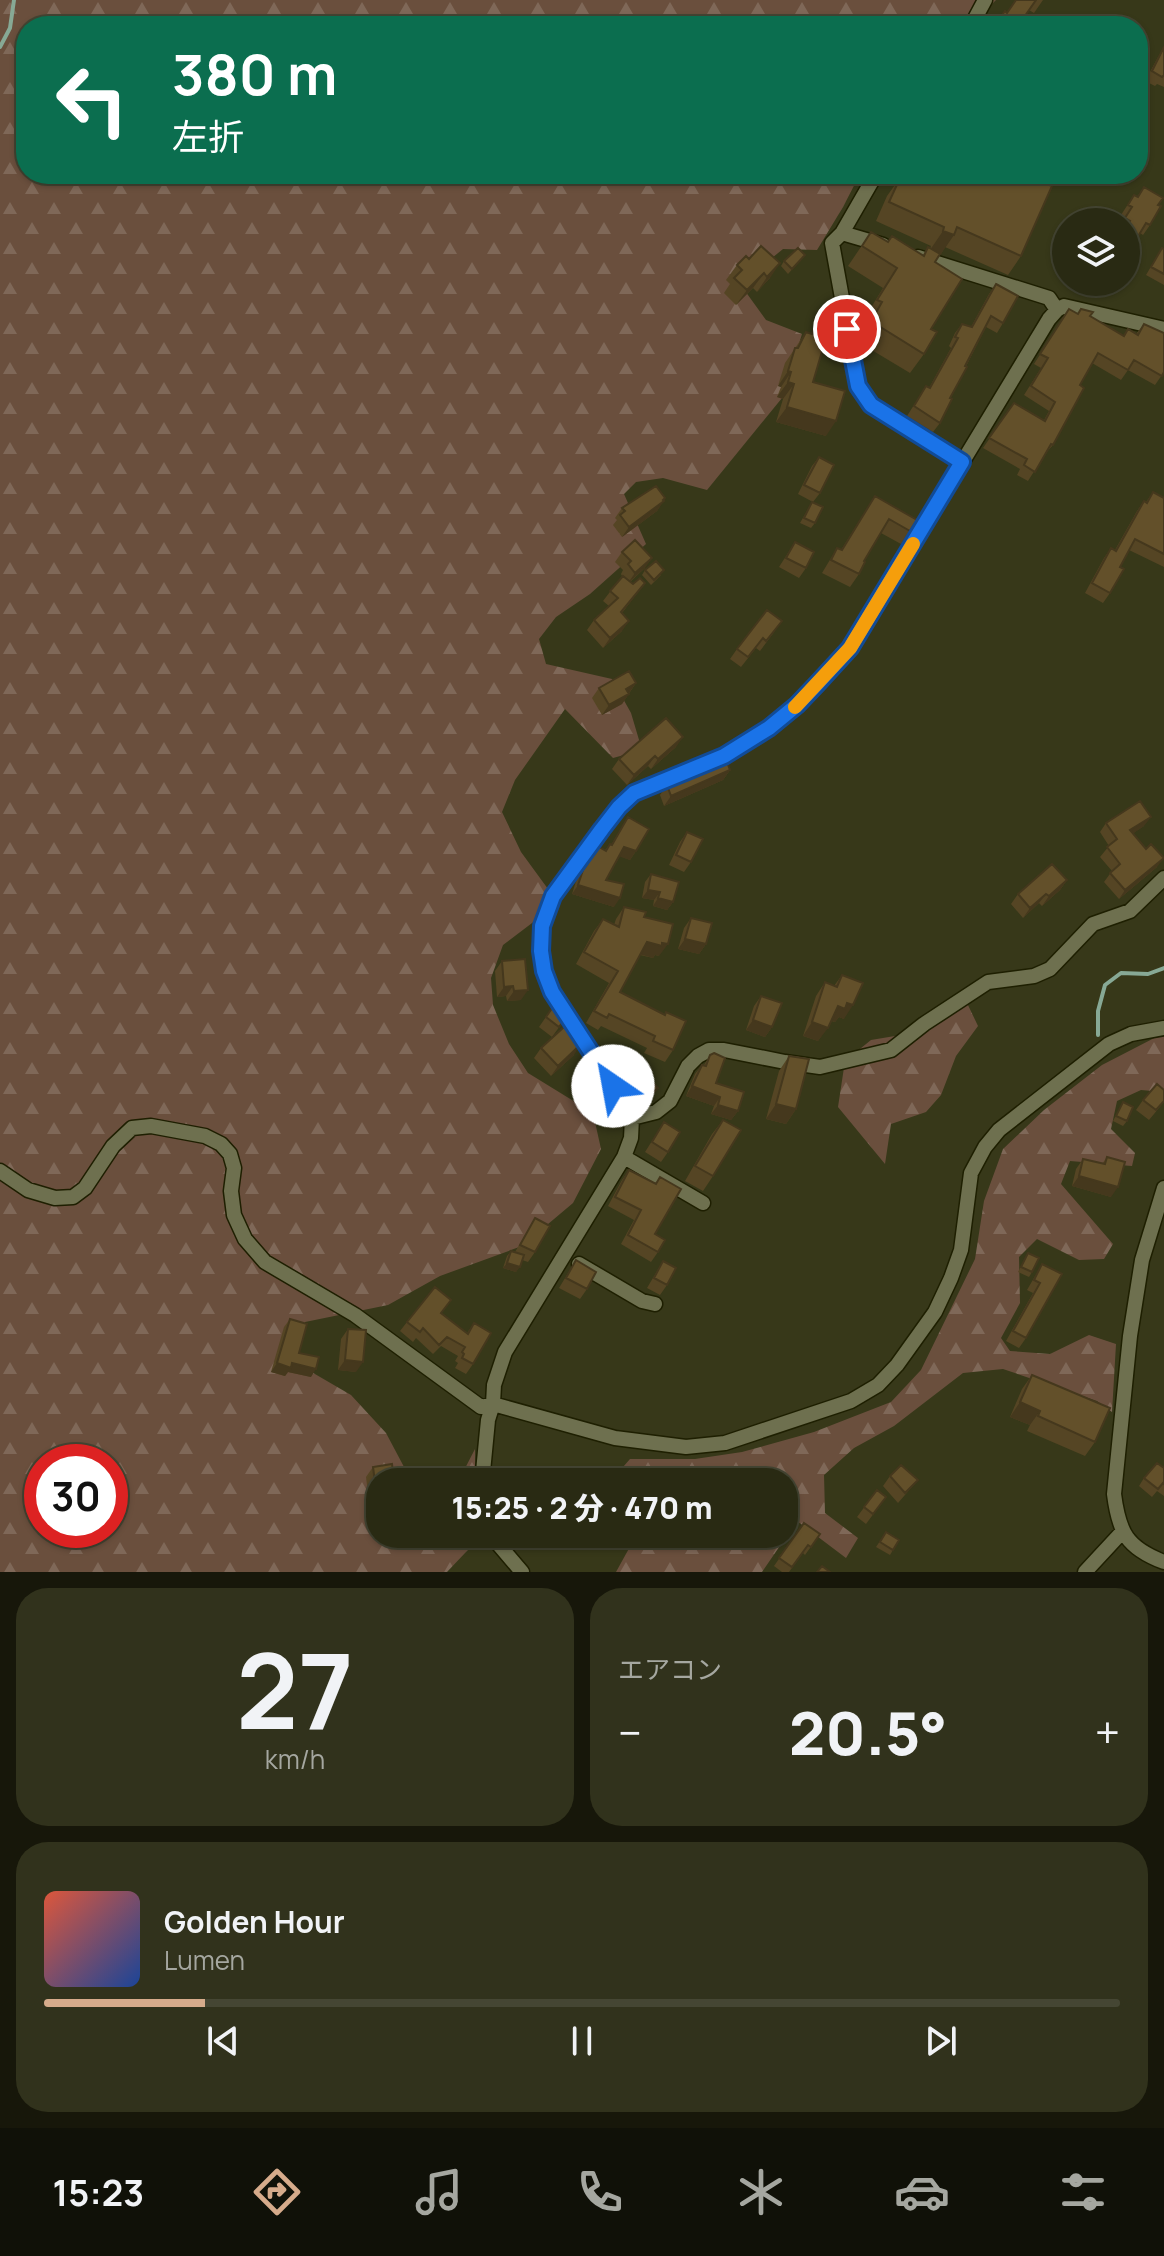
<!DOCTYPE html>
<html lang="ja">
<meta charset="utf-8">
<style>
body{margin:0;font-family:Manrope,"Noto Sans JP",sans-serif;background:#31321c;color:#f1f3f6;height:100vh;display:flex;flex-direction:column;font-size:30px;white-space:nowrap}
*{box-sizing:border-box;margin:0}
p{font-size:26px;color:#a5a7a0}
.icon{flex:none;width:44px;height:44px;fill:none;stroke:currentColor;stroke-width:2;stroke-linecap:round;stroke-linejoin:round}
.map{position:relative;height:1572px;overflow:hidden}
.side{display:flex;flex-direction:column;gap:16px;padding:16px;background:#17170a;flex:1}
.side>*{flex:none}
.banner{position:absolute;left:16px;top:16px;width:1132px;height:168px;border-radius:32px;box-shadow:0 2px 6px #0004,0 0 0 2px #454633;background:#0b6e4f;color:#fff;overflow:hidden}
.controls{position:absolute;left:1052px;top:208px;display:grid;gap:16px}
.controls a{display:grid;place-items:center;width:88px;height:88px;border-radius:50%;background:#292a13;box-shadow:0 2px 6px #0004,0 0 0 2px #454633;font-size:40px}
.speed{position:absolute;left:24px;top:1444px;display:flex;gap:16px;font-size:40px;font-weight:700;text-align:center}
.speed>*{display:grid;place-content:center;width:104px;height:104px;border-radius:50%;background:#292a13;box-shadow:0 2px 6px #0004,0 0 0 2px #454633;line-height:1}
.speed .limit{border:12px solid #d22;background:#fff;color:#111}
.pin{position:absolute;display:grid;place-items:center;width:68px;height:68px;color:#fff;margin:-34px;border:4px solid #fff;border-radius:50%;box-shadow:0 2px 8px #0007}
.me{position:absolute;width:88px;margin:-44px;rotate:327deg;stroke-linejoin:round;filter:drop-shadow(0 0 6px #0008)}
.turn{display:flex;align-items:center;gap:28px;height:168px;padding:0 24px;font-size:36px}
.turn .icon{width:104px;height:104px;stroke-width:2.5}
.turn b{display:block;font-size:56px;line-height:68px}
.big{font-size:60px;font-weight:800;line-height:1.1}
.side .tile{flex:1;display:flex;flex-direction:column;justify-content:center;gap:12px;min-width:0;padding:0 28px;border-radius:32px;background:#31321c}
.side .dial{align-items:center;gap:0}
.dial b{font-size:104px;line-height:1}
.song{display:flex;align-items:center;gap:24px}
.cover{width:96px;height:96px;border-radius:12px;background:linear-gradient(135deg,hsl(10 70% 55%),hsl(220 70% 35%))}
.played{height:8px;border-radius:4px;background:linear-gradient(90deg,#d6ab8b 15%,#454633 15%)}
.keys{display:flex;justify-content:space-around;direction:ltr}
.heat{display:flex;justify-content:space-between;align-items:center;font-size:44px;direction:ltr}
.side .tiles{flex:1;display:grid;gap:16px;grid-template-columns:1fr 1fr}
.tile:last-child{grid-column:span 2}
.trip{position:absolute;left:366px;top:1468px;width:432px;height:80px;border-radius:32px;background:#292a13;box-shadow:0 2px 6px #0004,0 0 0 2px #454633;font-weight:800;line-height:80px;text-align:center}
.tab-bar{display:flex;height:128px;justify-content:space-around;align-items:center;background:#101108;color:#a5a7a0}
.tab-bar .icon{width:56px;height:56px}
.tab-bar .current{color:#d6ab8b}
.tab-bar b{font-size:36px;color:#f1f3f6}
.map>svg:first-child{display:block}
.forest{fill:url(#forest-firs);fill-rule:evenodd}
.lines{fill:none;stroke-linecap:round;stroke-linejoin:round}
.stream{stroke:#87a995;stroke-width:4}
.minor-casing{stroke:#1e1f01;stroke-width:17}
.minor{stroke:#6e704f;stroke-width:14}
.wall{fill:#554524}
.shaded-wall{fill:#45381d}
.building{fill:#63502a;stroke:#45381d;stroke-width:2}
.route-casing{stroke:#114b97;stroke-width:20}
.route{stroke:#1a73e8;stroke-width:14}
.slow{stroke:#f59e0b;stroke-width:14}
</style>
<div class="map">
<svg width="1164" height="1572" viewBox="0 0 1164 1572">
<defs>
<pattern id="forest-firs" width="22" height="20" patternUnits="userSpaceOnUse" patternTransform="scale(2)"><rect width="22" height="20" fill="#6a4f3d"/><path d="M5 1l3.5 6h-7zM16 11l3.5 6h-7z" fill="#7f6858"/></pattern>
</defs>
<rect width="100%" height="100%" fill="#373819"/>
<path class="forest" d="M0,0H996L970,26H26V174H860L843,207L817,250L783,249L740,284L766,320L802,334L782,398L707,490L663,478L636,482L624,494L646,544L590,594L556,617L539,639L546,664L612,679L631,713L642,750L613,758L565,709L515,780L502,812L521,852L548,889L536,920L503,945L491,978L493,1005L509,1044L528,1073L593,1113L601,1149L573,1203L522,1246L440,1276L388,1305L305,1322L296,1363L351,1395L386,1433L412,1482H380V1534H483L447,1572H0ZM42,1462H110V1530H42Z
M967,1003L978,1026L956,1056L941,1095L926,1112L891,1124L885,1164L838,1107L845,1061L871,1040L901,1035Z
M1164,1033V1092L1141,1090L1117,1101L1111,1129L1135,1153L1132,1166L1070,1161L1061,1184L1113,1244L1104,1259L1079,1260L1037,1239L1019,1257L1020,1303L1001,1338L1010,1351L1050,1354L1089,1335L1116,1344L1112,1412L1097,1401L1003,1369L963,1373L894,1426L854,1448L824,1475L825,1513L858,1538L846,1558L797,1521L762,1572H616L637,1534H784V1482H610L630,1459H695L742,1452L814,1432L891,1402L921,1370L975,1259L984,1201L1003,1149L1044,1110L1102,1065Z
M475,1449V1482H458Z"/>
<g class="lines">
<path class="stream" d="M0,47L10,28L14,0
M1098,1035V1011L1105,985L1121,973L1148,974L1164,968"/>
<defs>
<path id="minor" d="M971,26L985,0
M876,174L842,233L883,245
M842,233L832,243L858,386L871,405L962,462
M918,257L1049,298L1057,310
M632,1118L656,1112L670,1101L688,1066L698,1056L709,1050H724L785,1062L820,1067L891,1050L924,1024L988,982L1034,976L1050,969L1093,924L1130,911L1164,878
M624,1157L703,1203
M0,1171L28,1190L55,1198L73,1197L85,1188L113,1146L132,1128L151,1126L205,1136L221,1144L230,1154L234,1168L231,1191L234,1215L245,1239L265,1262L355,1315L481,1407L493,1404L615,1438L686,1447L725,1443L851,1401L878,1385L897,1365L935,1312L951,1278L961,1250L971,1173L985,1147L999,1130L1109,1044L1131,1034L1164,1028
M1164,1188L1142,1260L1130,1336L1114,1494C1119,1533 1127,1548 1164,1562
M579,1264L642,1301L655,1304
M482,1482L488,1420L493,1404L494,1385L505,1352L624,1157L631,1138L632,1118L552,992L544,971L541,951L542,926L553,896L585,850L619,807L634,793L724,756L769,728L797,705L850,648L1049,319L1057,310L1064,306L1164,329
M495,1534L499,1545L522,1572
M1085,1572L1123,1531"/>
</defs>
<use href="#minor" class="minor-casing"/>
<use href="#minor" class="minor"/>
</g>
<path class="wall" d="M1016,0H1043L1034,13L1029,10L1007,13Z
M1164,46V87L1157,84L1155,86L1145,81Z
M901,174H1023L1021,256L1008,275L945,247L941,254L936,252L931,329L924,354L910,373L860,343L863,339L859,337L869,322L864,319L883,288L848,266L871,232L888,242L923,255L928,247L930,248L931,246L876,221L887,196L897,182Z
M1144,187L1158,205L1150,225L1143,235L1140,233L1126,256V222H1122L1125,217L1121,215L1134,195L1137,197Z
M1162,248L1164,249V285L1146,275Z
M805,255L788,274L781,266L784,261Z
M746,256L770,278L757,292L753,288L736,305L724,293L730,284L726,280L737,265Z
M996,284L1003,323L997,333L986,327L950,398L940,423L933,432L907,416L926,386L929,388L951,348L949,346L955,333L962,324L971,327L989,294Z
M1069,309L1078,314L1090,316L1123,336L1128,329L1136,334L1144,324L1164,372L1155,385L1128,370L1121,380L1092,363L1080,385L1053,445L1045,454L1028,481L1017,475L1020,469L983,448L1014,403L1044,420L1049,411L1024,395L1041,368L1034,364Z
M813,331V382L826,436L776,422L783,399L777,397L781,387L778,386L785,363L806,332L811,333Z
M819,457L820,493L813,502L798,494L812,466Z
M1153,492L1164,498V567L1129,550L1120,567L1110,593L1103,603L1085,593L1104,558L1111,548L1115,550L1137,511L1144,501L1146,502Z
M875,496L910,531L901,544L881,533L864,561L859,574L850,587L822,573L837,548L841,550Z
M665,498L657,511L622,537L613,525L617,520L615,518L622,508Z
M812,502L815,523L811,528L800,523Z
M795,542L806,568L799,578L779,567Z
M622,552L645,568L630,582L633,584L645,583L622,613V631L603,648L587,630L594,620L609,606L603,601L622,576L621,574L623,570L615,562Z
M645,570L661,575L651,585L642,575Z
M775,631L760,651L756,648L741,667L730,659L737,649Z
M636,683L622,704L602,715L592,698L599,688Z
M676,747L651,769L648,766L627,785L612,769L619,759Z
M730,770L723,780L664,806L660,795L667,785Z
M628,817L636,851L630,860L620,856L606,880L614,907L572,894L577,878L599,847L605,850L610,844L611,845Z
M1106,823L1144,826L1133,833L1157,867L1119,899L1104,882L1112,871L1100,857L1109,846L1100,832Z
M687,832L691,862L684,872L669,865L680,842Z
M651,874L673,902L667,910L653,906L654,900L642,898L645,882Z
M1067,880L1060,890L1042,906L1039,903L1023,918L1011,904L1018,894Z
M624,907L644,917L659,956L655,955L653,958L640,955L620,992L673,1050L665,1062L644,1053L647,1048L601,1026L598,1030L586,1023L609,983L576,964L594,931L603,919L614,925L616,919Z
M691,918L706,944L699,954L678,949L684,928Z
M502,961L521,1000L507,1001L506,996L497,997L495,971Z
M842,975L844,1019L839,1017L835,1022L831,1021L818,1041L803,1036L816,996L825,982L834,986Z
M761,996L772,1027L765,1037L746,1030L754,1006Z
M557,1001L568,1015L552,1037L539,1027Z
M541,1048L574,1055L551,1076L534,1058Z
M710,1055L716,1083L738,1111L731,1120L711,1114L714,1106L686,1096L695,1074L702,1065H704Z
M789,1056L796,1109L786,1124L766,1119L779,1071Z
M632,1079L658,1088L651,1098L640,1106L625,1089Z
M1164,1090V1102L1149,1120L1136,1110L1143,1100Z
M1123,1102L1127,1121L1123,1126L1113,1121Z
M723,1120L713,1176L703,1191L685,1181L712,1134Z
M664,1122L668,1152L661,1162L645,1152Z
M1107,1157L1111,1197L1072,1186L1076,1169L1083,1159L1102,1164Z
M629,1170L655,1184L660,1177L655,1234L658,1252L651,1262L621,1244L634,1220L608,1206L622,1180Z
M535,1218V1252L528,1262L522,1260L516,1272L503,1268L507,1256L511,1251L515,1252Z
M1028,1253L1032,1272L1029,1277L1018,1272Z
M576,1260L587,1289L580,1299L559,1288Z
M663,1261L667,1285L660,1295L647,1288Z
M1042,1264L1062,1274L1026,1338L1019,1348L1006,1341L1033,1293L1027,1290Z
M442,1314L467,1333L474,1323L473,1364L466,1374L455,1368L458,1363L455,1361L458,1356L441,1346L433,1354L416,1338L413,1342L400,1331L407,1322Z
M290,1319L299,1353L311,1377L288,1372L285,1376L271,1372L284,1327Z
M348,1329L356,1372L338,1370L341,1339Z
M1032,1375L1095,1442L1085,1456L1027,1431L1030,1425L1010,1417L1022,1389Z
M373,1467L380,1482V1498L369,1500L366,1477Z
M1164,1468V1496L1157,1491L1152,1497L1139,1486L1144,1478Z
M890,1476L918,1480L898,1503L883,1486Z
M877,1490L886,1497L866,1524L857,1517Z
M804,1523L820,1534L805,1555L803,1553L789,1572H782L774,1566Z
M886,1532L899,1540L890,1555L876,1547Z"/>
<path class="shaded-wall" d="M943,231L954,235L941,254L930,250Z
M780,263L770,278L757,292L767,277Z
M764,273L753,288L736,305L747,290Z
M788,371L791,372L781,387L778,386Z
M788,382L794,384L783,399L777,397Z
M787,407L836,421L826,436L776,422Z
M665,498L660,505L664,501L657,511L622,537L629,527Z
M652,558L645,568L628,583L635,573Z
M629,621L622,631L603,648L610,638Z
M636,683L629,693L626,689Z
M629,694L622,704L602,715L609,705Z
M683,737L676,747L651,769L658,759Z
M655,756L648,766L627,785L634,775Z
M730,770L723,780L664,806L671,796Z
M1151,817L1144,826L1124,840L1130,830Z
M624,847L636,851L630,860L618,856Z
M1164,858L1157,867L1119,899L1125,890Z
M1067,880L1060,890L1042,906L1049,896Z
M578,885L620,898L614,907L572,894Z
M648,890L660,892L654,900L642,898Z
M1046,894L1039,903L1023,918L1030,908Z
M658,898L673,902L667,910L653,906Z
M685,939L706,944L699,954L678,949Z
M647,942L662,943L668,944L659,956L655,955L653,958L639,954Z
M513,986L506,996L497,997L504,987Z
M528,990L521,1000L507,1001L514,991Z
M847,1003L853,1005L844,1019L839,1017L835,1022L829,1020L838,1006Z
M753,1020L772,1027L765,1037L746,1030Z
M812,1022L828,1028L818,1041L803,1036Z
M580,1045L574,1055L551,1076L558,1066Z
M692,1086L720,1097L714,1106L686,1096Z
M658,1088L651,1098L640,1106L647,1096Z
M776,1104L796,1109L786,1124L766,1119Z
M718,1105L738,1111L731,1120L711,1114Z
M1079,1176L1118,1187L1111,1197L1072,1186Z
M507,1263L520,1267L516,1272L503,1268Z
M345,1360L363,1362L356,1372L338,1370Z
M277,1363H292L316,1369L311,1377L288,1372L285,1376L271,1372Z
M1020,1402L1040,1411L1030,1425L1010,1417Z
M380,1489V1498L369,1500L376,1490Z"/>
<path class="building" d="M1016,0H1036L1018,26H994L1005,11L1007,13Z
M1098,17L1123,25V26H1073L1074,23L1080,25L1082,20L1096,24Z
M1164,47V75L1162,77L1152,71Z
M905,174H1023L1052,186L1021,256L957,227L954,235L943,231L944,227L889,202L900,178L903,179Z
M1144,187L1163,198L1158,205L1161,206L1150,225L1146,223L1127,255L1126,229L1130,221L1125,218L1132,207L1128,205L1134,195L1138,197Z
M871,232L888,242L892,236L924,256L928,247L940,254L935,262L962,279L931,329L937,332L924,354L874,323L876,320L873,318L882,302L877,300L897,268L862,246Z
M761,246L780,263L767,277L764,273L747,290L734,278L742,270L737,265L746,256L749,259Z
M798,248L805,255L792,269L784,261Z
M1162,248L1164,249V274L1151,267Z
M996,284L1018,296L1003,323L991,316L965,366L967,367L950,398L952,399L940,423L914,406L926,386L930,388L958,338L955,337L962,324L972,327Z
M1069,309L1078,314L1081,309L1093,312L1090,316L1124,336L1128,329L1138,335L1144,324L1164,333V372L1162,376L1134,360L1128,370L1098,353L1080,385L1084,388L1053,445L1051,444L1035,472L1024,465L1027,459L989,438L1014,403L1045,421L1055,402L1031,386L1048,358L1040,354Z
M813,331L824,335V337L826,338L813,382L845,391L836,421L787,407L794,384L788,382L791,372L788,371L795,348H798L806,332L812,334Z
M819,457L834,465L820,493L804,485Z
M656,486L665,498L663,500L664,501L629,527L620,515L625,511L622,508Z
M1153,492L1164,498V554L1135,539L1120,567L1124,569L1110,593L1092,583L1111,548L1116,551L1144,501L1147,503Z
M875,496L917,520L910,531L889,519L864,561L865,562L859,574L831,560L837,548L842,550Z
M812,502L823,507L815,523L804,518Z
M635,540L652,558L635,573L628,564L631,561L622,552Z
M795,542L814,552L806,568L786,558Z
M656,561L664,570L654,580L645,570Z
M623,576L633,584L640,578L645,583L621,612L629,621L610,638L594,620L618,598L610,591Z
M767,610L782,621L766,641L763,638L748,657L737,649Z
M629,671L636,683L626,689L629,694L609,705L599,688Z
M666,718L683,737L658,759L655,756L634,775L619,759Z
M726,759L730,770L671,796L667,785Z
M1140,801L1151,817L1130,830L1146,849L1151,844L1164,858L1125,890L1110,873L1120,864L1107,847L1117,839L1106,823Z
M628,817L649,829L636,851L624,847L606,880L624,884L620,898L578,885L583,870L599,847L606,851L610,844L612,845Z
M687,832L703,839L691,862L676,855Z
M1052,864L1067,880L1049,896L1046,894L1030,908L1018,894Z
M651,874L679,882L673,902L658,898L660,892L648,890Z
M624,907L646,912L644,917L673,924L668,944L662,943V946L647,942L620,992L665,1015L666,1012L686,1021L673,1050L653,1041L655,1036L609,1014L607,1018L594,1011L618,971L584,952L603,919L619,927Z
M691,918L712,923L706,944L685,939Z
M525,959L528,990L514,991L513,986L504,987L502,961Z
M842,975L863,983L853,1005L847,1003L845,1009L838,1006L828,1028L812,1022L825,982L837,987Z
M761,996L782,1003L772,1027L753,1020Z
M557,1001L568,1015L559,1027L546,1017Z
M564,1027L580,1045L558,1066L541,1048Z
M714,1053L725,1058L716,1083L744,1092L738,1111L718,1105L720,1097L692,1086L702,1065L706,1066L710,1055Z
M789,1056L809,1059L796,1109L776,1104Z
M642,1070L658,1088L647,1096L632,1079Z
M1157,1084L1164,1090V1101L1156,1110L1143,1100Z
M1123,1102L1133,1107L1127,1121L1116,1116Z
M723,1120L741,1130L713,1176L695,1166Z
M664,1122L680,1132L668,1152L652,1142Z
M1107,1157L1125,1162L1118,1187L1079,1176L1083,1159L1105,1164Z
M629,1170L656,1184L660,1177L681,1189L655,1234L665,1240L658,1252L628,1235L641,1210L615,1197Z
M535,1218L550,1226L535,1252L520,1245Z
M511,1251L524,1255L520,1267L507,1263Z
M1028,1253L1039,1258L1032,1272L1021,1267Z
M576,1260L596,1272L587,1289L566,1278Z
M663,1261L676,1268L667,1285L654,1278Z
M1042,1264L1062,1274L1026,1338L1013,1331L1040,1283L1034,1280Z
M435,1287L451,1300L441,1313L468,1334L474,1323L491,1333L473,1364L462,1358L464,1354L462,1352L465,1347L447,1337L439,1345L423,1328L420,1332L407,1322Z
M290,1319L307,1324L299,1353L319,1357L316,1369L292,1363L291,1368L277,1363Z
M348,1329L366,1330L363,1362L345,1360Z
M1032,1375L1110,1408L1095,1442L1038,1416L1040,1411L1020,1402Z
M1157,1463L1164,1468V1484L1163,1483L1158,1489L1144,1478Z
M392,1464L394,1482H380V1489L376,1490L373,1467Z
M901,1465L918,1480L905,1493L890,1476Z
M877,1490L886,1497L873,1514L864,1507Z
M804,1523L820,1534L811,1547L808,1545L792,1567L779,1558Z
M886,1532L899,1540L893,1550L880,1542Z
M822,1566L830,1572H817Z"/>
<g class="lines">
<defs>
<path id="route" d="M613,1086L552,992L544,971L541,951L542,926L553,896L602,829L619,807L634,793L724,756L769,728L797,705L817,684L850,648L962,462L871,405L858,386L847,329"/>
</defs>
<use href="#route" class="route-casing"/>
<use href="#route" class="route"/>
<path class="slow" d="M795,707L850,648L913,544"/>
</g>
</svg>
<div class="controls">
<a><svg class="icon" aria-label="layers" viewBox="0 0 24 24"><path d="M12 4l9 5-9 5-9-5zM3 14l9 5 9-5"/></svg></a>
</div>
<div class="speed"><div class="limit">30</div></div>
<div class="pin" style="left:847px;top:329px;background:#d93025"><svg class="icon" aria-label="arrive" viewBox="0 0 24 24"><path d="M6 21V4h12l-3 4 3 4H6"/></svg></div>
<svg class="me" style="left:613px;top:1086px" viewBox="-20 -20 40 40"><circle r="19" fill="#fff"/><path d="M0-13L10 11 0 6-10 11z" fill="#1a73e8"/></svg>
<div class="trip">15:25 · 2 分 · 470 m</div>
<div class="banner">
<div class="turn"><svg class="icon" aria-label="left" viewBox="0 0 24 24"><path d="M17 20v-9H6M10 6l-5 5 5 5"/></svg><div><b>380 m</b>左折</div></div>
</div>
</div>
<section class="side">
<div class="tiles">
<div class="tile dial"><b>27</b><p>km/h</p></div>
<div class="tile"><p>エアコン</p>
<div class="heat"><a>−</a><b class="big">20.5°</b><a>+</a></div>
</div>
<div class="tile">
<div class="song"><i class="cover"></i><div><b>Golden Hour</b><p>Lumen</p></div></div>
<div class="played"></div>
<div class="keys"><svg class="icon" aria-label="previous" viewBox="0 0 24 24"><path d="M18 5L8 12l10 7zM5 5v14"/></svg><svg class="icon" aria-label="pause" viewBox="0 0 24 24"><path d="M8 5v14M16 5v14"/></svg><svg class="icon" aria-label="next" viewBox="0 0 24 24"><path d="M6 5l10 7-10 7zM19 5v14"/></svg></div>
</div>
</div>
</section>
<nav class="tab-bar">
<b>15:23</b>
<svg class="icon current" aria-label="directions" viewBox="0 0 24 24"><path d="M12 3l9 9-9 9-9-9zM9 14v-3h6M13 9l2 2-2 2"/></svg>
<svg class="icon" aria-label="music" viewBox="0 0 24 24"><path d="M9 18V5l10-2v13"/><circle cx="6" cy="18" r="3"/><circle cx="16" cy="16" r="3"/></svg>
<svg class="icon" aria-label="phone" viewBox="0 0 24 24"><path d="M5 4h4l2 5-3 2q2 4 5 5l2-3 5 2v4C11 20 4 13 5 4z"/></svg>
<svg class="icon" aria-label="climate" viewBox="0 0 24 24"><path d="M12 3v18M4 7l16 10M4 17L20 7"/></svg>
<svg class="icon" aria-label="car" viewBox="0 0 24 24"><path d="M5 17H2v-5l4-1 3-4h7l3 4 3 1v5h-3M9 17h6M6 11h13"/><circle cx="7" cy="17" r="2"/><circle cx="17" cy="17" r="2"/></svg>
<svg class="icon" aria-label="filters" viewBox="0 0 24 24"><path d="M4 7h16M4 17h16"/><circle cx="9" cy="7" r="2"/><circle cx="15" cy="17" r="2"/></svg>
</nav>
